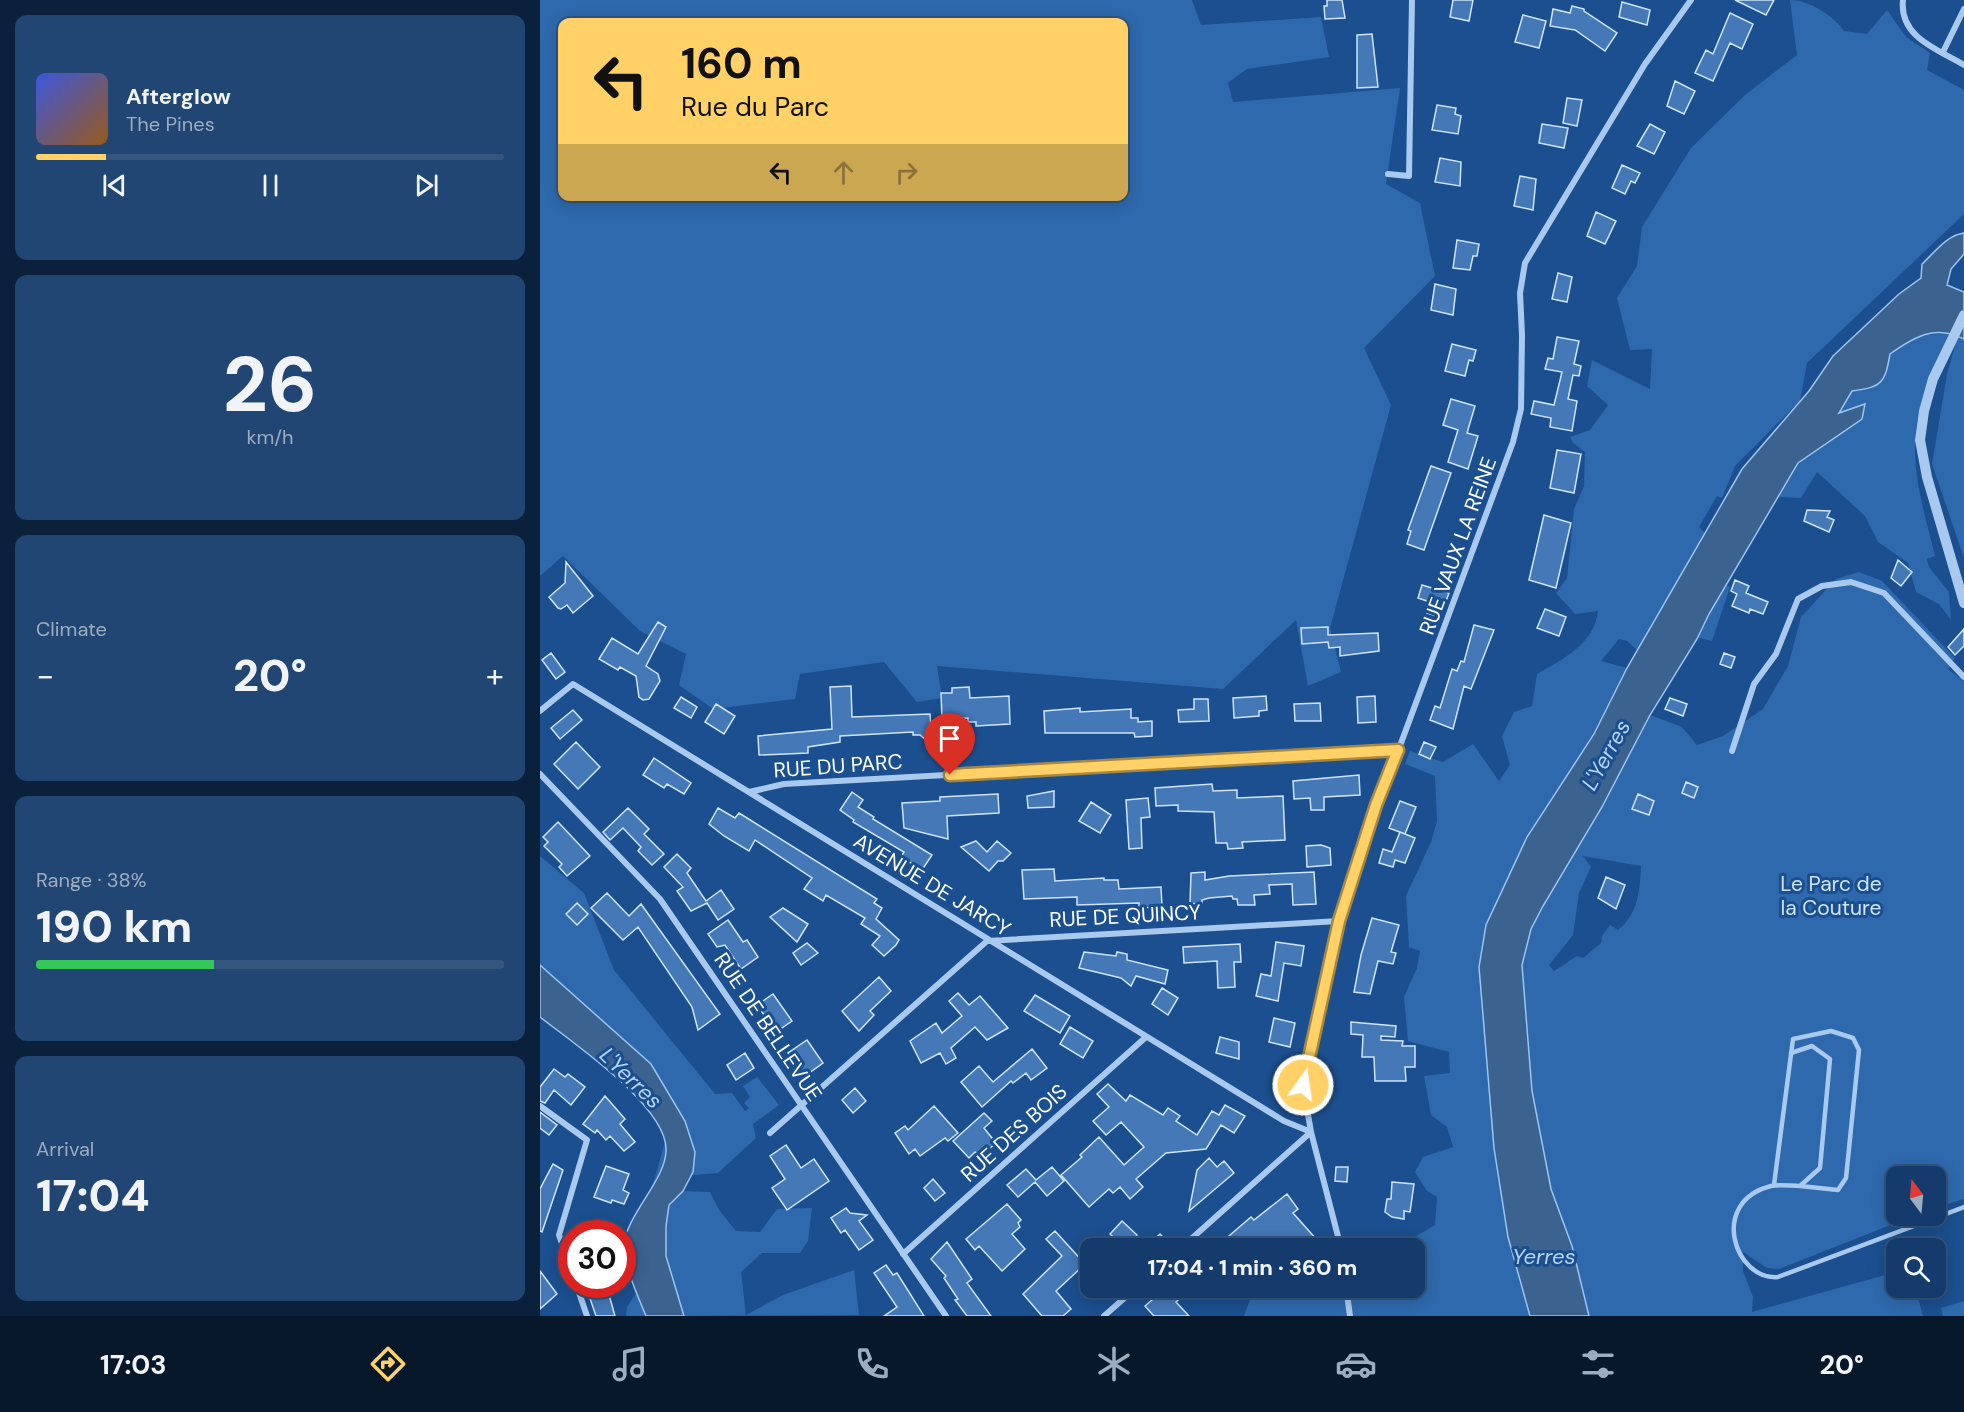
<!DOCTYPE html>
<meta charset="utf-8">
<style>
body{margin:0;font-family:"DM Sans",sans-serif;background:#214673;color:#f1f3f6;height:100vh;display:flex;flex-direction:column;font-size:22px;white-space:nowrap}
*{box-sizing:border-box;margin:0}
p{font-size:20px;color:#9dadc1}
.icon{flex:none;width:33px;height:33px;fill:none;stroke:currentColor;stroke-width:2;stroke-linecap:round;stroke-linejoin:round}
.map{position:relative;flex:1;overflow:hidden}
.details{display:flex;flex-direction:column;gap:15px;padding:15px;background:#0b203b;width:540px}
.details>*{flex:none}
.banner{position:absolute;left:18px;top:18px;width:570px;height:183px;border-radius:12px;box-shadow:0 3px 15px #0003,0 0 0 2px #33557e;background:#ffd166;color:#111;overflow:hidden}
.needle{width:39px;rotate:344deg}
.controls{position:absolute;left:1346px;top:1166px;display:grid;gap:12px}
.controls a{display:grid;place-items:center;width:60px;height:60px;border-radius:12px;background:#143b6b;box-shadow:0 3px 15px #0003,0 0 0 2px #33557e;font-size:30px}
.speed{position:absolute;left:18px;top:1220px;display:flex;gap:12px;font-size:30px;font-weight:700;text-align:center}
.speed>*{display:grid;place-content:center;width:78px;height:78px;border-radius:50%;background:#143b6b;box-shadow:0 3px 15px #0003,0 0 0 2px #33557e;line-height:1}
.speed .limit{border:9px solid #d22;background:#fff;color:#111}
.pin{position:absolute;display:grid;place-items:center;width:51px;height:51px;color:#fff;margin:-62px -26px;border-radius:50% 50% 50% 0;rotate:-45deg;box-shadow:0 0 6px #0007}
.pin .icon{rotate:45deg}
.me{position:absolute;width:66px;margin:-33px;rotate:14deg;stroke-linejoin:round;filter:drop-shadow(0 0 4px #0008)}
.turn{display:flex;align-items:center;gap:21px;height:126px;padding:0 24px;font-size:27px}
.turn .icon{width:78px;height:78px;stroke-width:2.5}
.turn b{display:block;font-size:42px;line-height:51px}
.lanes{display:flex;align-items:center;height:57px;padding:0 24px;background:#0003;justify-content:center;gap:30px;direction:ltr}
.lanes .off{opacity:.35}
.big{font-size:45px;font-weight:800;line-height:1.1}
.details .tile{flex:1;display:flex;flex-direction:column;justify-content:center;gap:9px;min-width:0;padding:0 21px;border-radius:12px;background:#214673}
.details .dial{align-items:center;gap:0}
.dial b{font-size:78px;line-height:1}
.song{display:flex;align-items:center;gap:18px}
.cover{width:72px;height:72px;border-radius:9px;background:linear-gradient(135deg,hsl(230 70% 55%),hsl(30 70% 35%))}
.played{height:6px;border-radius:3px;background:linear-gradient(90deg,#ffd166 15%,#33557e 15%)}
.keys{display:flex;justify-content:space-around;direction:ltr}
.heat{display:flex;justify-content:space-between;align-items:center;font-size:33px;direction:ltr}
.charge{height:9px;border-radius:4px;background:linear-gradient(90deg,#34c759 38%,#33557e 0)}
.trip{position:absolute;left:540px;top:1238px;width:345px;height:60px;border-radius:12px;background:#143b6b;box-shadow:0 3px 15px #0003,0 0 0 2px #33557e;font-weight:800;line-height:60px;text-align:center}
.tabs{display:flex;height:96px;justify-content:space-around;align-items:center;background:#08182b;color:#9dadc1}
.tabs .icon{width:42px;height:42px}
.tabs .selected{color:#ffd166}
.tabs b{font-size:27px;color:#f1f3f6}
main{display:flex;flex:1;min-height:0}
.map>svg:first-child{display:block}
.green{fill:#2e69ad;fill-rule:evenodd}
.water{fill:#3c6290;stroke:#9cc4f0;stroke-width:1.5}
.building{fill:#4478b7;stroke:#cfe3fa;stroke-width:1.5}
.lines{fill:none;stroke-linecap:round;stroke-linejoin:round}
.service{stroke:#a9c9ee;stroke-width:4.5}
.minor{stroke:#a9c9ee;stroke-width:6}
.tertiary{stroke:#a9c9ee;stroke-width:10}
.route-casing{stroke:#a68842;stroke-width:15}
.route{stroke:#ffd166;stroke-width:10}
.labels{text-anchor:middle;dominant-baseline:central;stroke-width:6;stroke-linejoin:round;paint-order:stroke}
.street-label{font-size:21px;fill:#fff;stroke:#1b4f8f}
.park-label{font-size:21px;fill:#cfe3fa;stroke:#1b4f8f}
.water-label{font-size:22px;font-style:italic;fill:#b5d3f5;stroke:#1b4f8f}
</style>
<main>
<section class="details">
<div class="tile">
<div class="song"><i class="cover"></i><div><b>Afterglow</b><p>The Pines</p></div></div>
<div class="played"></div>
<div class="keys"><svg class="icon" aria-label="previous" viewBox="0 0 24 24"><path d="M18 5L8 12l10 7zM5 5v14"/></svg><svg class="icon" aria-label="pause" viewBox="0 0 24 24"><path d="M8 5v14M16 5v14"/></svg><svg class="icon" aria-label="next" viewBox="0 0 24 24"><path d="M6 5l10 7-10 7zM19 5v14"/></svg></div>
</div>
<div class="tile dial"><b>26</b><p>km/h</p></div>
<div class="tile"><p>Climate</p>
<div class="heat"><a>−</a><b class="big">20°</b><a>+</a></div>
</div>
<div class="tile"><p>Range · 38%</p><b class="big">190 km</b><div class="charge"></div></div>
<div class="tile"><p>Arrival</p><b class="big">17:04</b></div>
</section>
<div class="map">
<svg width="1424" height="1316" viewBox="0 0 1424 1316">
<rect width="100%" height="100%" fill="#1b4f8f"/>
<path class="green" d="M0,0H652L661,25L781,17L789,57L707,69L688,83L693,102L860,88L846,184L880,203L895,276L824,348L851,405L790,628L801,672L768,686L756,620L683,689L397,666L402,698L377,702L344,662L260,674L255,699L173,709L139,685L146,654L100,631L23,556L0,576ZM22,22H584V196H22Z
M1250,0C1269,0 1294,16 1304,31L1327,34L1347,10L1366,37L1390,53L1387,70L1424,90V214L1267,363L1260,401L1195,466L1182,498L1177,496L1159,527L1165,533L1151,558L1170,588L1186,585L1190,587L1172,641L1139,633L1107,634L1097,650L1087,641L1079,639L1061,661L1087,668L1054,733L987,837L956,903L978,1277L990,1316H704L714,1289L874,1287V1248H865L873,1238L895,1225L897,1197L887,1191L875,1172L883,1157L913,1147L907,1127L891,1115L884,1076L910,1073L909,1052L868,1041L864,997L877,968L880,951L869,947L866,896L891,842L897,821L895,776L865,764L870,751L903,762L933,744L959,781L970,765L962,736L974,712L992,706L997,674C1022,660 1055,643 1058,611L1035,614L1016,593L1027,578L1034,509L1044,486L1045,452L1033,443L1030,437L1050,430L1068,405L1047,386L1052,360L1110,389L1112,349L1090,350L1077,298L1097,266L1102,227L1151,148L1206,94L1257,55Z
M1417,325C1400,357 1381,392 1376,428C1371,472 1385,515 1395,556L1387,559L1389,567L1409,592L1411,620L1399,604L1376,592L1368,563L1338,542L1325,516L1277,472L1261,498L1239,497L1262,459L1305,430L1324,413V404L1299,414L1312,391C1341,387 1345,383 1350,354L1375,336L1407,333Z
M1418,336L1424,339V558L1392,464L1407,374Z
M1319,572L1342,581L1415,658L1408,669L1424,681V1199L1395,1208V1176H1356V1215H1376L1239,1269L1227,1268L1203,1252V1271L1213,1297L1212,1312L1356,1272V1287H1375L1383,1316H1049L1011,1189L992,1091L982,964L991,929L1003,906L1062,807L1110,715L1142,727L1157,745L1183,736L1223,709L1248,666L1261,617L1296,579ZM1043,856L1101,866C1100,891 1098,914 1078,930L1070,925L1062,936L1061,943L1043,958L1037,956L1014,971L1009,965L1033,935L1039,893L1051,867Z
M0,856L44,893L74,970L175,1094L192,1093L205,1111L209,1108L204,1103L210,1097L203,1086L217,1077L239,1105L213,1124L216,1138L178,1173L130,1177L112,1188L131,1120L0,1009Z
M143,1191L170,1192L179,1210L196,1231L220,1232L237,1209L272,1208L268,1241L260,1253H222L201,1272L206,1315L243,1295L314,1270L319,1315L144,1316C135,1292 115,1228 129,1204C132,1200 139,1195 143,1191Z
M97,1292L106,1316H86L87,1307Z
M1424,1301V1316H1403L1401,1308Z"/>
<path class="water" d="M1424,233V254L1411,269L1407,285L1424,292V339C1395,324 1374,337 1350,354C1345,383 1342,387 1312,391L1299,413L1325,404L1322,419L1258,463L1169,614L1157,639L1110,715L1062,807L1003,906L991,929L982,965L992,1091L1011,1189L1032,1246L1049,1316H990L968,1237L954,1148L939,967L946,925L987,837L1054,734L1087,668L1202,469L1269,391L1293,356L1359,294L1381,278L1382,264C1394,253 1407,235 1424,233Z
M0,965L111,1064L145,1121L155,1152L153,1172L143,1191L129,1205L126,1226V1256L144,1316H106C101,1304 81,1258 83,1247C87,1213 127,1179 126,1149C126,1106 33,1043 0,1017Z"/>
<path class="building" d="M787,0H802L805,18L785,19L784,6H787Z
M913,0H933L929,21L910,17Z
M1195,0H1234L1226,15Z
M1082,2L1110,10L1107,25L1079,17Z
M1032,6L1044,9V11L1077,33L1065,51L1035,30L1010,26L1013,9L1030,13Z
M1190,13L1213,24L1202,49L1190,43L1173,81L1155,73L1166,50L1173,54Z
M983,15L1006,21L999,48L975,42Z
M832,34L838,87L817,88V35Z
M1135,81L1155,91L1144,114L1127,106Z
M1027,98L1042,100L1037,126L1023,123Z
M897,105L916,108L915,114L921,116L918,134L892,130Z
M1002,124L1028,128L1024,148L999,143Z
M1110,124L1125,132L1114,154L1097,146Z
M900,158L921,162L920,186L895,182Z
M1082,165L1100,173L1095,183L1091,181L1085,194L1072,188Z
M980,176L996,179L993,210L974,206Z
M1056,212L1076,221L1065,244L1047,236Z
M917,240L939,244L937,256H933L930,270L913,268Z
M1018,273L1032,277L1027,302L1012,299Z
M895,284L916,289L913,315L891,310Z
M1017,337L1039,341L1034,364L1041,366L1039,376L1033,375L1028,399L1037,401L1032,431L1010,427L1011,418L991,414L994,401L1014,405L1022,372L1005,369L1008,358L1013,359Z
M912,344L936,350L933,361L929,360L925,376L905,371Z
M911,399L935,406L927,433L938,436L928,469L908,462L918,430L903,425Z
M1017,450L1041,454L1034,493L1010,488Z
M891,466L911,473L884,550L867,544L871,531L868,530Z
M1267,510L1290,511L1287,517L1294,520L1289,532L1264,521Z
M1004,515L1031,523L1016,588L989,580Z
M1358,560L1372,572L1361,586L1351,578Z
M26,562L53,596L33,613L27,605L21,609L18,608L9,597L25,583Z
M1195,580L1209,586L1206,593L1228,602L1223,614L1210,609L1209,613L1192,606L1197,594L1191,591Z
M882,585L909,593L900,617L887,613L890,602L878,598Z
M1005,609L1026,617L1019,636L997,628Z
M118,622L126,627L106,666L118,674L120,681L109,699L103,700L99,697L96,676L80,667L78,670L59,659L72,638L98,654Z
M934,625L954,630L931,689L924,686L913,729L890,720L895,706L900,708L912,669L917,671L921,661L924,662Z
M788,627V635L838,633L839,651L800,656V647L789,648L788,642L762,644L761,628Z
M1424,629V646L1415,655L1408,647Z
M11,653L25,672L16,679L2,660Z
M1184,653L1195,657L1191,668L1180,664Z
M311,686L312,717L390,714L392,745L380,735H373V732L300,736V742L268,747V753L219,755L218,736L292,729L290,687Z
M429,687L430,698L469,696L470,724L436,726V722H428V718L402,719L401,693H412V688Z
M726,696L727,710L719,711V716L694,718L693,698Z
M835,696L836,722L818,723L817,697Z
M141,697L157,707L151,718L134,708Z
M1130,698L1147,704L1143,716L1125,709Z
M654,699H668L669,721L639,722L638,710L654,709Z
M780,703L781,721H755L754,704Z
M176,704L195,716L184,734L165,722Z
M540,708V712L591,709V718H598V722L612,721V736L595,737L594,733H505L504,711Z
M33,710L42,720L20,739L11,728Z
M36,742L60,767L38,789L14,764Z
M884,742L896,747L890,759L879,754Z
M114,758L151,783L144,794L127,784L124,788L103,775Z
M819,775L820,795L784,797V810H771L770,798L754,799L753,781Z
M1146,782L1158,787L1154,798L1142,793Z
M672,784L673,791L697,790V798L743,796L745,840L702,842L703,848L688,849L687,843H676L674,812L638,811V805L616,806L615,788Z
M514,791V807L488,808L487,796Z
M312,792L323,800L318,807L334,817L333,819L392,855L382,870L361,857L364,852L313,822L314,820L300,810Z
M458,794L459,813L407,816L408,839L364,828L362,803L400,801V797Z
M1098,794L1114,801L1109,815L1092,809Z
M608,798L610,817L601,818L602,848L589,849L586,800Z
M860,801L876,807L865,834L849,828Z
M551,802L571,815L560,833L539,821Z
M88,808L109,829L104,834L124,854L112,865L98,851L101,847L83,828L70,840L63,832Z
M178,808L195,818L199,813L207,818L337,899L334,903L342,908L336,919L359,940L356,945L344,956L332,945L340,936L321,924L325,918L286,895L283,901L264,889L272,878L215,840L209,851L184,836L169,824Z
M18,822L50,856L27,876L19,867L22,864L4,846L8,842L3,837Z
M860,832L875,838L865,863L855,860L853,867L839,863L843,849L852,852Z
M436,841L447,852L457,841L471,853L463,861H458L449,871L421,847Z
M781,845L790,848L791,865L767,867L766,846Z
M137,854L151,868L147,873L166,901L181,890L194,909L178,920L167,903L151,911L137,891L143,887L124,867Z
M514,869L515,881L564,878V880H578L579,889L621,887L622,907L599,908V903L537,905V897L484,899L482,870Z
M665,872V880L689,876L774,872L776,904L753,905L752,884L729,885L730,894L714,895L715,905H698L697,899H693L692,896L669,898L662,900V903L650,904L651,873Z
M1066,877L1085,885L1076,909L1058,898Z
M67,893L89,916L101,904L180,1014L158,1030L152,1007L98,927L83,940L51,908Z
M37,903L48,914L37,925L26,914Z
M243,908L268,924L257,942L230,917Z
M832,918L859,925L851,952L856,953L853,964L838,961L830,994L814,992L821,955Z
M188,920L203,942L207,940L218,957L201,969L185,945L177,947L168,934Z
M736,942L764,946L761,966L744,963L738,1001L716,996L721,974L731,976Z
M267,943L278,953L261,965L253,953Z
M700,944L701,962H694L695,987L678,988L677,961L644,963L643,947Z
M544,952L576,956L577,952L587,954V960L628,970L625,984L596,976L591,986L581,978L539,968Z
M339,977L351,991L330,1011L334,1015L319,1031L302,1011Z
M622,988L638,998L628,1015L612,1004Z
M418,993L429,1005L440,996L468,1028L447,1040L435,1027L411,1048L416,1058L406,1064L400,1053L381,1063L370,1041L396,1023L402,1033L422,1016L409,1001Z
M233,994L252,1021L236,1032L217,1005Z
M495,995L530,1016L520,1033L484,1011Z
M734,1018L755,1023L750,1047L729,1042Z
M811,1022L856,1026L855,1037L841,1036V1040L863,1041L862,1046H875V1067H865L866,1081H835L834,1057H822L823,1035L811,1034Z
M530,1027L553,1041L543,1058L520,1044Z
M680,1037L699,1042V1059L676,1053Z
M267,1040L283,1063L265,1076L248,1053Z
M492,1049L507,1068L491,1080L486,1073L473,1083L471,1081L442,1107L421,1082L439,1066L453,1082Z
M205,1053L214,1068L196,1080L187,1065Z
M14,1069L25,1077L28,1074L45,1087L31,1105L14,1090L5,1103L0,1101V1087Z
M568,1084L586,1101L590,1095L623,1115L628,1108L640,1116L636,1121L657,1135L672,1111L679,1115L685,1105L705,1116L694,1133L681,1125L666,1149L626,1153L596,1179L603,1187L590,1199L580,1187L573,1193L569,1189L549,1207L521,1175L542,1157L540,1155L559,1137L584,1165L604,1147L581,1122L566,1135L553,1121L569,1107L557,1094Z
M315,1088L326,1101L313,1113L302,1100Z
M65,1096L85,1119L80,1124L95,1142L84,1151L70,1136L66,1140L57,1130L55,1133L43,1124Z
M394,1106L418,1133L408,1141L405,1138L380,1156L375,1149L369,1154L355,1133L365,1126L368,1130Z
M0,1112L17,1125L9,1135L0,1128Z
M444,1113L452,1121L444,1128L456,1143L440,1157L435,1152L429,1158L413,1141Z
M246,1145L261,1168L274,1159L289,1181L247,1210L232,1188L245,1179L230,1156Z
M669,1158L677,1167L684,1161L694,1173L649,1211L657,1170Z
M13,1164L23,1170L2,1232L0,1231V1189Z
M66,1166L89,1174L83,1190L89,1193L84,1204L72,1200L71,1203L54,1197Z
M512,1167L524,1181L507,1196L495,1182L478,1197L467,1185L486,1169L496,1180Z
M796,1167H808L807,1182L795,1181Z
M393,1179L405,1193L395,1201L384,1188Z
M852,1182L874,1184L870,1212L864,1211V1219L852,1217L845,1212L847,1199H851Z
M747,1194L758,1209L753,1213L777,1240L768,1248H675L711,1217L714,1220Z
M467,1204L481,1220L478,1223L480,1227L472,1234L485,1249L462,1271L439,1246L435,1250L426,1239Z
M306,1208L310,1213L327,1215L319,1221L333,1240L319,1250L305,1230L301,1233L291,1218Z
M582,1221L597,1235L585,1248L570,1234Z
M515,1231L545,1264L516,1291L531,1309L523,1316H502L483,1294L522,1256L506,1239Z
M620,1234L633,1248H605Z
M407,1242L432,1279L427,1283L451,1316H427L415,1300L418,1299L404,1278L406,1276L391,1259Z
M346,1265L353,1275L357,1273L384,1316H344L357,1307L334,1273Z
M0,1271L17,1294L0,1309Z
M45,1284H66L75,1316H56Z
M627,1287H653L636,1302L649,1316H614L605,1306Z"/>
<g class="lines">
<path class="service" d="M1251,1053L1272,1046L1290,1059L1280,1168L1260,1186C1251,1186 1240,1184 1231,1186C1168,1202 1195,1281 1238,1277L1424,1207
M1234,1185L1253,1039L1291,1031L1313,1038L1319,1050L1306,1178L1298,1190L1260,1186"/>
<path class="minor" d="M1363,0C1359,37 1397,49 1424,65
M1403,52L1424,9
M848,174L869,176L872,0
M0,711L33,684L744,1121L771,1132
M1192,751L1214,684L1236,654L1258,599L1282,586L1311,582L1344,593L1424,677
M0,774L120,899L406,1316
M209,792L244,784L858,750
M0,1106L47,1140L19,1235L32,1272
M230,1133L447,941L799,921
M641,1248L771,1132
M801,1248L771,1132L763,1085L799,921L819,856L973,442L981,409L982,335L980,293L985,263L1105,64L1151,0
M363,1254L606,1037
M36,1284L47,1316
M806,1287L810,1316
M564,1316L597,1287"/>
<path class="tertiary" d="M1424,315L1393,379L1384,411L1380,440L1387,477L1424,603"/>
</g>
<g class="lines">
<defs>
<path id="route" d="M410,775L858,750L836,805L799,921L763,1085"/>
</defs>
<use href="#route" class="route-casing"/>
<use href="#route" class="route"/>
</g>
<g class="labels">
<g class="street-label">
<text transform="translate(918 546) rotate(-70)">RUE VAUX LA REINE</text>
<text transform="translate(298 766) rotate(-4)">RUE DU PARC</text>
<text transform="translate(392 885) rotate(31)">AVENUE DE JARCY</text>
<text transform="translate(585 916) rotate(-3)">RUE DE QUINCY</text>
<text transform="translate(228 1027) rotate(56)">RUE DE BELLEVUE</text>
<text transform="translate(474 1133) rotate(-42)">RUE DES BOIS</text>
</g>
<g class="park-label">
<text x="1291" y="884">Le Parc de<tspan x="1291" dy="24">la Couture</tspan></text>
</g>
<g class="water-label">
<text transform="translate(1066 755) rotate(-61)">L'Yerres</text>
<text transform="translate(91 1078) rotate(44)">L'Yerres</text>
<text x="1004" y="1256">Yerres</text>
</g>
</g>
</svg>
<div class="controls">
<a><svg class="needle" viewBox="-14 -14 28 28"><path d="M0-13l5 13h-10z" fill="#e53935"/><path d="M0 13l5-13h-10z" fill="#9dadc1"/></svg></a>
<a><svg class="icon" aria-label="search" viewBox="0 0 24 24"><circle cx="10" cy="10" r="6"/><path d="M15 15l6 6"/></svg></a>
</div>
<div class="speed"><div class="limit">30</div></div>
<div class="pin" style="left:410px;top:775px;background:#d93025"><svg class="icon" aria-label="arrive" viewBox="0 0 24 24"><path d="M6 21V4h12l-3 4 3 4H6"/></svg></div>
<svg class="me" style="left:763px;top:1085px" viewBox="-20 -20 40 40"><circle r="17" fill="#ffd166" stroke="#fff" stroke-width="3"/><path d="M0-11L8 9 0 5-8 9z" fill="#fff"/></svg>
<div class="trip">17:04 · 1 min · 360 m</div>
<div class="banner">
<div class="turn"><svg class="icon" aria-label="left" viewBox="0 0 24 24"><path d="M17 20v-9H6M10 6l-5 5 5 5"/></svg><div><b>160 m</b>Rue du Parc</div></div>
<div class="lanes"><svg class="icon" aria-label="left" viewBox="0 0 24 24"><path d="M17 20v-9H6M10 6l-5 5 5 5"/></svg><svg class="icon off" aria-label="ahead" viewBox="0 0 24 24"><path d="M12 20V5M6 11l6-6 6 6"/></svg><svg class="icon off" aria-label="right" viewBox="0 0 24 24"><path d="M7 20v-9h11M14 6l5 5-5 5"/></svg></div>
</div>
</div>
</main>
<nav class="tabs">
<b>17:03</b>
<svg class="icon selected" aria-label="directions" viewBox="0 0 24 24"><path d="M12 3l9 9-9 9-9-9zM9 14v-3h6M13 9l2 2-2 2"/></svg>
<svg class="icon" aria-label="music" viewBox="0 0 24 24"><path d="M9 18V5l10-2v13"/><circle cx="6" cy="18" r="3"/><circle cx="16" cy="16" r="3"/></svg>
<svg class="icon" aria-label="phone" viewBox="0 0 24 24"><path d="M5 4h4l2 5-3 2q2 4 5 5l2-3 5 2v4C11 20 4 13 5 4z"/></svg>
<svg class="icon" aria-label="climate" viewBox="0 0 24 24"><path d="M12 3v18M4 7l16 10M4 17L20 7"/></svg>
<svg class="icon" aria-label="car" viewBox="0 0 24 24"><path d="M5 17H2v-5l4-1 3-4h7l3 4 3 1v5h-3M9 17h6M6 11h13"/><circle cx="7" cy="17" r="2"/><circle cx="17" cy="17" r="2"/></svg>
<svg class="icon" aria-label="filters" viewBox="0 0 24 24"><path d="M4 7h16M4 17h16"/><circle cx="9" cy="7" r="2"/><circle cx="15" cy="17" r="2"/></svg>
<b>20°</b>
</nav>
